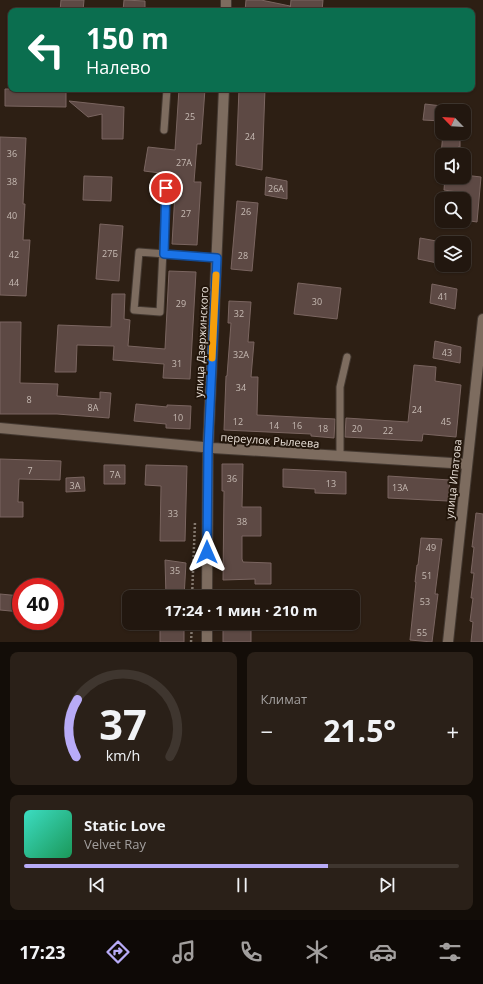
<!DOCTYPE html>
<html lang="ru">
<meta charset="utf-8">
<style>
body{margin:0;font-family:"Open Sans",sans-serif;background:#2a2018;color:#f1f3f6;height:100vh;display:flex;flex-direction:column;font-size:15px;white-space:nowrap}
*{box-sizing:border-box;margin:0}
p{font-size:13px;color:#a29f9e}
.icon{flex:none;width:22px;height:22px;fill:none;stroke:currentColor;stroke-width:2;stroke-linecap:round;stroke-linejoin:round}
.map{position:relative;height:642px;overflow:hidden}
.details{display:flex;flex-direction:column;gap:10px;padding:10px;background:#130d08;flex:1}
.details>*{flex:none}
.banner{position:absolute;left:8px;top:8px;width:467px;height:84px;border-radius:8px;box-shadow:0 1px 3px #0004,0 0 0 1px #3f362f;background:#0b6e4f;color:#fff;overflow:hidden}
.needle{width:26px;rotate:295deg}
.buttons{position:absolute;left:435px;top:104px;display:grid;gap:8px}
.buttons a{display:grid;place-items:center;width:36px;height:36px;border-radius:8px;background:#22170f;box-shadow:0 1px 3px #0004,0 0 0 1px #3f362f;font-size:20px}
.speed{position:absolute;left:12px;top:578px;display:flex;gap:8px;font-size:20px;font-weight:700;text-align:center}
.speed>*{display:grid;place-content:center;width:52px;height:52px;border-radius:50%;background:#22170f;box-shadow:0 1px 3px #0004,0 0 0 1px #3f362f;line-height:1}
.speed .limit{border:6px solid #d22;background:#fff;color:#111}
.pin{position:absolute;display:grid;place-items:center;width:34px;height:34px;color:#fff;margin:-17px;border:2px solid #fff;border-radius:50%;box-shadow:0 1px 4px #0007}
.me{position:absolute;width:44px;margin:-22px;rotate:0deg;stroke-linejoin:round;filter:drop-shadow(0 0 3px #0008)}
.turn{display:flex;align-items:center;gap:14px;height:84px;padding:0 12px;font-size:18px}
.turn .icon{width:52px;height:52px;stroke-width:2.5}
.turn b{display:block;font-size:28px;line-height:34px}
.big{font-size:30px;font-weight:700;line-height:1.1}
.details .card{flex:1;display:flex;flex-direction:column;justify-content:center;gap:6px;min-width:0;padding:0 14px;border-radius:8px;background:#2a2018}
.details .dial{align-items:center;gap:0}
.dial svg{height:104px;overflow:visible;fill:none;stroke:#3f362f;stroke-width:7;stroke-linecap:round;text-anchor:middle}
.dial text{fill:#f1f3f6;stroke:none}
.song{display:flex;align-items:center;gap:12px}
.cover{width:48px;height:48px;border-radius:6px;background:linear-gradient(135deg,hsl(170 70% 55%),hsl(150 70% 35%))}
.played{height:4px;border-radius:2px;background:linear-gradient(90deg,#b8abf7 70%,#3f362f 70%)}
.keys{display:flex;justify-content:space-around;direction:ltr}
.heat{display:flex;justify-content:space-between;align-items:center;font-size:22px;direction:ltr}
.details .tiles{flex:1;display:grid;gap:10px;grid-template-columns:1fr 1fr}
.card:last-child{grid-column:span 2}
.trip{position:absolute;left:122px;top:590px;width:238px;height:40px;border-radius:8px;background:#22170f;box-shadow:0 1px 3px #0004,0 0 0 1px #3f362f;font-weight:700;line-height:40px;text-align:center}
.tab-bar{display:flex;height:64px;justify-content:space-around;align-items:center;background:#0e0906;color:#a29f9e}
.tab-bar .icon{width:28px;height:28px}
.tab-bar .current{color:#b8abf7}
.tab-bar b{font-size:18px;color:#f1f3f6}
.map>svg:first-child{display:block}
.building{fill:#5d4944;stroke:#7a6560}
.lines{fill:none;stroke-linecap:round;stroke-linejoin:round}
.lane-casing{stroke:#443931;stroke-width:9}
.street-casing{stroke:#443931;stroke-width:12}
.secondary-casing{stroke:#443931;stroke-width:12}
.path{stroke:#84796f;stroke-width:2.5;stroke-dasharray:2 2;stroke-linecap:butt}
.lane{stroke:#7d6c5f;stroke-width:7}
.street{stroke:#7d6c5f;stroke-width:10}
.secondary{stroke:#7d6c5f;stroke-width:10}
.route-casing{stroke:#114b97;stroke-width:10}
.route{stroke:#1a73e8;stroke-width:7}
.slow{stroke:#f59e0b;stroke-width:7}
.labels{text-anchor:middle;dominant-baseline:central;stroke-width:4;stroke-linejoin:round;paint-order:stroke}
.number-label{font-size:9px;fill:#c7bbb4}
.street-label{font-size:11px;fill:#eae1d9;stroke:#23160b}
</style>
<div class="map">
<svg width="483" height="642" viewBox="0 0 483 642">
<rect width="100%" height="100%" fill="#2d1f14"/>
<path class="building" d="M61,0H84L83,11H60Z
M124,0L145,1V11H123Z
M246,0H261L290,6V11H245Z
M291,0H323L322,11H290Z
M5,89H66V107L5,106Z
M179,89H205L201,144H197L194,182H201L197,245L172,244L176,175L144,171L148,147L175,150Z
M239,89H265L262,170L236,165Z
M69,101L124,107L123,139H102V114L88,117Z
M425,104L442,106V121L423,120Z
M443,133H460V147H458V155H441Z
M0,137L26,138L23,204H25L23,240H30L26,296L0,295Z
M464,175L481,177L477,222L464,220V193L444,190L445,177H464Z
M84,176L112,177L111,201L83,200Z
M266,177L287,181V199L265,195Z
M237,201L258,203L252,271L231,269Z
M100,224L123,226L119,281L96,279Z
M420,238L442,242V264L418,259Z
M169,271L196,272L190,379L163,378L164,364L113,360L114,346L77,345L76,372H55L58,325L111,327L112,294H125L124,319L130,320L128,346L165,349Z
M298,283L341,288L337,319L294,314Z
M432,284L457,289L455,309L430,303Z
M229,301L251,302L248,342H254L251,377H258L257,415L335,419L334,438L311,436V434L224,430L226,376H227L231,323H228Z
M0,322H21L20,383L58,384L57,396L100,399V392L111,393L109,418L57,414H0Z
M435,341L461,347L460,363L433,358Z
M414,365L436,367L435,381L461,385L456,437L423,434L422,441L345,437L346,418L408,422Z
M136,404L167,407V405L191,406L190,429L166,428V424L134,421Z
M0,459L61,461L60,480L19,479L18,502H23V517H0Z
M222,464H243L242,507H261V536H242V559L243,562L271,563V584H255V579L223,580L224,491H222Z
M104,465H125V484H104Z
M146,465L187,466L185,541H160L161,486L145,485Z
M283,469L346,472V494L315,493V489L283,487Z
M388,476L450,480L448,501L388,498Z
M84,477L85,491L66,492V478Z
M476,513L483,514V642H471L473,622L470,621L473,598H471L474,573H471L474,547H472Z
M421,538L442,539L435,594H438L432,642L410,640L416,582H415L417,565H418Z
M165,560L186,563L184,597H166Z
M0,594L21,596V612L0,610Z
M223,623H251V642H223Z
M160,628H184V642H160Z"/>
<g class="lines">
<defs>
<path id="lane" d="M164,130L167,89
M166,188L160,312L134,310L139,252L217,258
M340,456V387L347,357"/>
<path id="street" d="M0,428L213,448L467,464
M448,642L483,319"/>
<path id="secondary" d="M226,11V0
M207,597L208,448L224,89
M207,642V623"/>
</defs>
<use href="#lane" class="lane-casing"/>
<use href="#street" class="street-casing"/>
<use href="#secondary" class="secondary-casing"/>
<path class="path" d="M192,597L195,522
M191,642L192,623"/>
<use href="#lane" class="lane"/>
<use href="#street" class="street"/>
<use href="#secondary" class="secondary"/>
</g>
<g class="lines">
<defs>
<path id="route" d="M166,188L164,254L217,258L208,448L207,552"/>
</defs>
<use href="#route" class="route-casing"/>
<use href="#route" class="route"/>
<path class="slow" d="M212,358L216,275"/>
</g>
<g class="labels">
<g class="number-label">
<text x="190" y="116">25</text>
<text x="250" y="136">24</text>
<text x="12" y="153">36</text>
<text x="184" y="162">27А</text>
<text x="12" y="181">38</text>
<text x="276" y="188">26А</text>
<text x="246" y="211">26</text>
<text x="186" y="213">27</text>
<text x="12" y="215">40</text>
<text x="110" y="253">27Б</text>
<text x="14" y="254">42</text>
<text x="243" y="255">28</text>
<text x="14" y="282">44</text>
<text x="443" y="296">41</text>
<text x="317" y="301">30</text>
<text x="181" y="303">29</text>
<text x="239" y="313">32</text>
<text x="447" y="352">43</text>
<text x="241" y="354">32А</text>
<text x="177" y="363">31</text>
<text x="241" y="387">34</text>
<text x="29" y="399">8</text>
<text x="93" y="407">8А</text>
<text x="417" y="409">24</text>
<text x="178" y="417">10</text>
<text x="238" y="421">12</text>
<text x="446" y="421">45</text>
<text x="274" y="425">14</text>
<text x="297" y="425">16</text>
<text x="323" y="428">18</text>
<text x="357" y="428">20</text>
<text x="388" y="430">22</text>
<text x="30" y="470">7</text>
<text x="115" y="474">7А</text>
<text x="232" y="478">36</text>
<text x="331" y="483">13</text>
<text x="75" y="485">3А</text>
<text x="400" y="487">13А</text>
<text x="173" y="513">33</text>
<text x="242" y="521">38</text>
<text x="431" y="547">49</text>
<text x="175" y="570">35</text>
<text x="427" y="575">51</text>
<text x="425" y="601">53</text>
<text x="422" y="632">55</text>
</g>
<g class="street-label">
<text transform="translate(201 342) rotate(-87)">улица Дзержинского</text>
<text transform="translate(270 440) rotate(4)">переулок Рылеева</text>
<text transform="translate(453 479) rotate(-84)">улица Ипатова</text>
</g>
</g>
</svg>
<div class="buttons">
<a><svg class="needle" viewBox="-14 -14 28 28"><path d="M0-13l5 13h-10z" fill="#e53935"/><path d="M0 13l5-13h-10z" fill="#a29f9e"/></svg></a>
<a><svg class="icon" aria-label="sound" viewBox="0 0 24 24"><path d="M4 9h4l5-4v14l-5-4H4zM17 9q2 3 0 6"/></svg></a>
<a><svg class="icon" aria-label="search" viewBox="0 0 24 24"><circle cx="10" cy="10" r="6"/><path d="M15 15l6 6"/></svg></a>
<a><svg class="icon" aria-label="layers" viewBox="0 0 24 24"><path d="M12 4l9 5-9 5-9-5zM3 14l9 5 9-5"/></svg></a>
</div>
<div class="speed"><div class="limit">40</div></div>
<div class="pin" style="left:166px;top:188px;background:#d93025"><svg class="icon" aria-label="arrive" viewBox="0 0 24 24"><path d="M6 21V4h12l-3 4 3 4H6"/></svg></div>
<svg class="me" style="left:207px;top:552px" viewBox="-20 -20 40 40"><path d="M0-17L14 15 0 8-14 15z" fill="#1a73e8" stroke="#fff" stroke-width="4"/></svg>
<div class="trip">17:24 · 1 мин · 210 m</div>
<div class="banner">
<div class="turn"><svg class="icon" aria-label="left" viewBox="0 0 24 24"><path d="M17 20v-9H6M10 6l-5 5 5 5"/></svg><div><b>150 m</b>Налево</div></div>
</div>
</div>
<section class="details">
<div class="tiles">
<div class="card dial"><svg viewBox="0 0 100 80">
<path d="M14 69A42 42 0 1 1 86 69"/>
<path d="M14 69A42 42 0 0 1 15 25" stroke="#b8abf7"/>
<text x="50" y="56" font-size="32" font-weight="700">37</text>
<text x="50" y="72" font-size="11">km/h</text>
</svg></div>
<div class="card"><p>Климат</p>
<div class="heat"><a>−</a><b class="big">21.5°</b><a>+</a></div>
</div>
<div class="card">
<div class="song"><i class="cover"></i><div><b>Static Love</b><p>Velvet Ray</p></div></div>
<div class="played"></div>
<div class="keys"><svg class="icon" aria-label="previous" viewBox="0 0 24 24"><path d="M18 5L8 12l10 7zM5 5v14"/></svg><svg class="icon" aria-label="pause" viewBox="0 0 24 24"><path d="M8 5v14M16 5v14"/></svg><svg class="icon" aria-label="next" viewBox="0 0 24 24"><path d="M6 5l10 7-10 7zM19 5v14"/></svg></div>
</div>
</div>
</section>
<nav class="tab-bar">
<b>17:23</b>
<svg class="icon current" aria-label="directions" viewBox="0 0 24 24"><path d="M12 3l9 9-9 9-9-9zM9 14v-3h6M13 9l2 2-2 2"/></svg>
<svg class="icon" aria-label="music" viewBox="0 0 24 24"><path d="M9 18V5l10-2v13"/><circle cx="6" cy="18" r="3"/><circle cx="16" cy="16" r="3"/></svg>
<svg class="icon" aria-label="phone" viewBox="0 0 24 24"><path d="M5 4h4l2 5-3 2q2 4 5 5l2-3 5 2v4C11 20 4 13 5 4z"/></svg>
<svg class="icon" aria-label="climate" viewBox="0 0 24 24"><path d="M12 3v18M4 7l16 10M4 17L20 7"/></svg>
<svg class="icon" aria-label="car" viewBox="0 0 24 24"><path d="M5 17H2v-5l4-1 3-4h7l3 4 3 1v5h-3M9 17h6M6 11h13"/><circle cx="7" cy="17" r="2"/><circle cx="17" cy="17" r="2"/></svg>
<svg class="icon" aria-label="filters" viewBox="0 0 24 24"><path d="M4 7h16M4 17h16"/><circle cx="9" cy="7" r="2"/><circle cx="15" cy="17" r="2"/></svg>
</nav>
